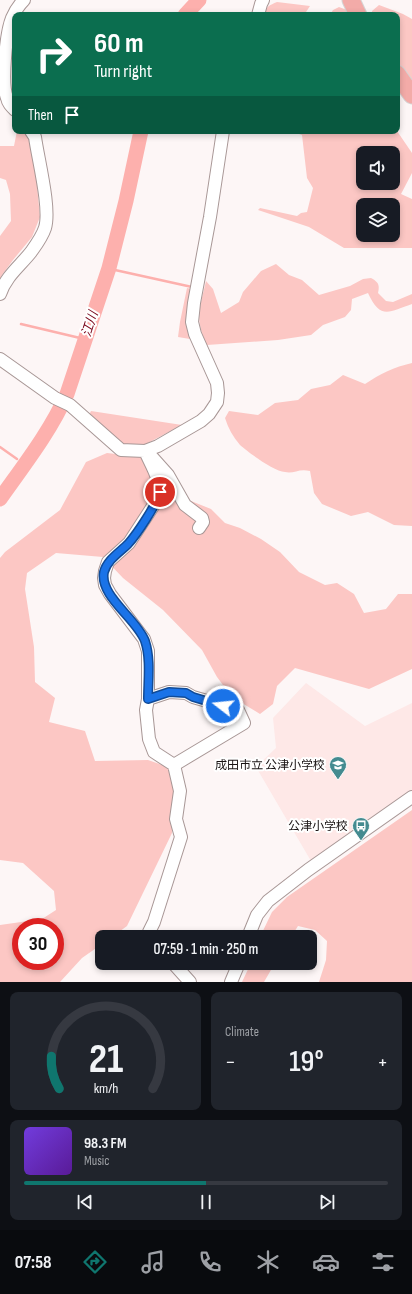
<!DOCTYPE html>
<meta charset="utf-8">
<style>
body{margin:0;font-family:"Sofia Sans Condensed","Noto Sans JP",sans-serif;background:#20242c;color:#f1f3f6;height:100vh;display:flex;flex-direction:column;font-size:15px;white-space:nowrap}
*{box-sizing:border-box;margin:0}
p{font-size:13px;color:#9ea1a6}
.icon{flex:none;width:22px;height:22px;fill:none;stroke:currentColor;stroke-width:2;stroke-linecap:round;stroke-linejoin:round}
.map{position:relative;height:982px;overflow:hidden}
.details{display:flex;flex-direction:column;gap:10px;padding:10px;background:#0d0f14;flex:1}
.details>*{flex:none}
.guide{position:absolute;left:12px;top:12px;width:388px;height:122px;border-radius:8px;box-shadow:0 2px 6px #0003;background:#0b6e4f;color:#fff;overflow:hidden}
.tools{position:absolute;left:356px;top:146px;display:grid;gap:8px}
.tools a{display:grid;place-items:center;width:44px;height:44px;border-radius:8px;background:#171b24;box-shadow:0 2px 6px #0003;font-size:20px}
.speed{position:absolute;left:12px;top:918px;display:flex;gap:8px;font-size:20px;font-weight:700;text-align:center}
.speed>*{display:grid;place-content:center;width:52px;height:52px;border-radius:50%;background:#171b24;box-shadow:0 2px 6px #0003;line-height:1}
.speed .limit{border:6px solid #d22;background:#fff;color:#111}
.pin{position:absolute;display:grid;place-items:center;width:34px;height:34px;color:#fff;margin:-17px;border:2px solid #fff;border-radius:50%;box-shadow:0 1px 4px #0007}
.me{position:absolute;width:44px;margin:-22px;rotate:286deg;stroke-linejoin:round;filter:drop-shadow(0 0 3px #0008)}
.turn{display:flex;align-items:center;gap:14px;height:84px;padding:0 16px;font-size:18px}
.turn .icon{width:52px;height:52px;stroke-width:2.5}
.turn b{display:block;font-size:28px;line-height:34px}
.then{display:flex;align-items:center;height:38px;padding:0 16px;background:#0003;gap:8px;font-size:15px}
.big{font-size:30px;font-weight:600;line-height:1.1}
.details .card{flex:1;display:flex;flex-direction:column;justify-content:center;gap:6px;min-width:0;padding:0 14px;border-radius:8px;background:#20242c}
.details .dial{align-items:center;gap:0}
.dial svg{height:104px;overflow:visible;fill:none;stroke:#363941;stroke-width:7;stroke-linecap:round;text-anchor:middle}
.dial text{fill:#f1f3f6;stroke:none}
.song{display:flex;align-items:center;gap:12px}
.cover{width:48px;height:48px;border-radius:6px;background:linear-gradient(135deg,hsl(260 70% 55%),hsl(270 70% 35%))}
.played{height:4px;border-radius:2px;background:linear-gradient(90deg,#0f766e 50%,#363941 50%)}
.keys{display:flex;justify-content:space-around;direction:ltr}
.heat{display:flex;justify-content:space-between;align-items:center;font-size:22px;direction:ltr}
.details .tiles{flex:1;display:grid;gap:10px;grid-template-columns:1fr 1fr}
.card:last-child{grid-column:span 2}
.trip{position:absolute;left:95px;top:930px;width:222px;height:40px;border-radius:8px;background:#171b24;box-shadow:0 2px 6px #0003;font-weight:600;line-height:40px;text-align:center}
.menu{display:flex;height:64px;justify-content:space-around;align-items:center;background:#090b0e;color:#9ea1a6}
.menu .icon{width:28px;height:28px}
.menu .selected{color:#0f766e}
.menu b{font-size:18px;color:#f1f3f6}
.map>svg:first-child{display:block}
.built{fill:#fee8e7}
.green{fill:#fcc7c4;fill-rule:evenodd}
.lines{fill:none;stroke-linecap:round;stroke-linejoin:round}
.stream{stroke:#fdb0ad;stroke-width:2.5}
.river{stroke:#fdb0ad;stroke-width:15}
.minor-casing{stroke:#a89796;stroke-width:14}
.highway-casing{stroke:#d5d4d4;stroke-width:19}
.minor{stroke:#fff;stroke-width:12}
.highway{stroke:#f3aba8;stroke-width:17}
.route-casing{stroke:#114b97;stroke-width:10}
.route{stroke:#1a73e8;stroke-width:7}
.labels{text-anchor:middle;dominant-baseline:central;stroke-width:4;stroke-linejoin:round;paint-order:stroke}
.poi-label{font-size:12px;fill:#181212;stroke:#fff;text-anchor:end}
.water-label{font-size:13px;font-style:italic;fill:#770318;stroke:#fff}
</style>
<div class="map">
<svg width="412" height="982" viewBox="0 0 412 982">
<rect width="100%" height="100%" fill="#fdf6f6"/>
<path class="built" d="M306,683L365,726L412,703V793L311,861L256,767L276,748L273,718Z"/>
<path class="green" d="M277,2L310,6L304,15H262C265,7 270,5 277,2Z
M379,5L403,14L412,19V87L397,66V15H372V11Z
M339,7L347,10L351,15H330L333,10Z
M17,131H27L34,154L40,217L32,237L13,260L2,275L0,280V236L11,221L10,194L6,180L0,178V146H14Z
M290,131H397L412,153V173L401,194L412,199V248H344L309,227L258,210L260,208L297,216L301,213L307,212L313,188L307,178L302,135ZM363,153H393V183H363ZM363,205H393V235H363Z
M276,264L289,275L302,280L319,295L350,286L363,279L371,278C378,282 380,284 378,293L386,301L393,302L412,294V304C389,312 380,320 368,293L352,299L351,310L345,317L323,325L311,335L278,340L207,345C194,318 200,308 206,281L213,289L221,313L239,302L243,292L261,271Z
M187,288L192,289L189,332L190,339L178,337L180,322Z
M412,363V526L394,525L368,512L351,516L322,504L314,493L310,471C299,468 294,474 285,472C274,471 249,453 240,445C233,437 228,428 225,418L229,411L258,415L275,403L298,400L311,389L330,385L343,375L365,384C380,374 394,367 412,363Z
M91,411L182,425L142,446H125L88,417Z
M107,453L151,458L165,489L186,499L211,509L225,523L240,528L261,539L280,552L299,572L325,585L337,583L354,594L364,613L386,609L398,594H412V669L369,689L295,668L277,686L273,704L260,714L232,697L217,677L202,650L163,610L123,578L103,557L56,553L27,573L25,589L34,647L35,682L55,698L49,722L85,731L95,761L148,760L168,767L174,791L172,833L127,926L112,937H102V944L82,958L60,982H0V925L42,919L56,910L54,891L23,863L0,860V558L5,552L60,510L86,462ZM21,927H55V961H21Z
M412,810V982H319L326,960L327,941L315,930L298,926L291,937H260L272,912L287,897Z
M251,963H275L264,982H242Z"/>
<g class="lines">
<path class="stream" d="M109,268L110,269
M115,270L192,287
M21,324L80,338
M84,339H85
M0,447L17,459
M23,464L24,465"/>
<path class="river" d="M185,15L199,0
M0,499C24,465 50,432 67,394L109,268L126,201L141,131"/>
<defs>
<path id="minor" d="M258,15L261,4L263,0
M15,110C11,106 8,103 7,98C1,83 6,33 12,18C15,11 19,5 24,0
M0,294C6,276 20,266 31,252C36,245 42,237 45,228C51,209 38,159 35,137L31,131
M0,359L55,398L70,405L121,450L145,451L158,446L201,421L209,414L217,402L218,393L217,383L195,334L192,322L194,303L210,217L223,131
M145,451C151,465 162,481 159,497L129,543L108,562L105,571L104,578L105,585L110,594L144,639L148,651V699L146,710L149,739L154,752L174,765L180,791L176,819L181,837L154,922L149,932L151,937
M151,456L168,475L185,505L202,518L203,522L199,528
M148,699L169,692L186,693L193,697L238,710L244,723L174,765
M248,937L257,915L268,901L308,870L412,797
M173,963L190,982
M231,982L239,963"/>
<path id="highway" d="M351,0L358,15
M397,74L412,95"/>
</defs>
<use href="#minor" class="minor-casing"/>
<use href="#highway" class="highway-casing"/>
<use href="#minor" class="minor"/>
<use href="#highway" class="highway"/>
</g>
<g class="lines">
<defs>
<path id="route" d="M160,492C157,504 137,534 128,544C120,552 107,560 104,572C99,596 137,619 145,641C151,659 148,681 148,699L169,692L186,693L193,697L223,706"/>
</defs>
<use href="#route" class="route-casing"/>
<use href="#route" class="route"/>
</g>
<defs>
<symbol id="school-pin" viewBox="-11 -11 22 30"><path d="M0 17L-7.5 6A9.5 9.5 0 1 1 7.5 6Z" fill="#448b90" stroke="#fff"/><path d="M0-5L7-2L0 1L-7-2ZM-4 1L0 2.5L4 1V4Q0 6-4 4Z" fill="#fff"/></symbol>
<symbol id="bus-pin" viewBox="-11 -11 22 30"><path d="M0 17L-7.5 6A9.5 9.5 0 1 1 7.5 6Z" fill="#448b90" stroke="#fff"/><path d="M-5-6H5V4H4V6H2V4H-2V6H-4V4H-5ZM-3.5-4V0h7V-4ZM-3.5 1.2v1.5H-2V1.2ZM2 1.2v1.5H3.5V1.2Z" fill="#fff"/></symbol>
</defs>
<g fill-rule="evenodd">
<use href="#school-pin" x="328" y="755" width="20" height="27"/>
<use href="#bus-pin" x="351" y="816" width="20" height="27"/>
</g>
<g class="labels">
<g class="poi-label">
<text x="325" y="765">成田市立 公津小学校</text>
<text x="348" y="826">公津小学校</text>
</g>
<g class="water-label">
<text transform="translate(90 324) rotate(-72)">江川</text>
</g>
</g>
</svg>
<div class="tools">
<a><svg class="icon" aria-label="sound" viewBox="0 0 24 24"><path d="M4 9h4l5-4v14l-5-4H4zM17 9q2 3 0 6"/></svg></a>
<a><svg class="icon" aria-label="layers" viewBox="0 0 24 24"><path d="M12 4l9 5-9 5-9-5zM3 14l9 5 9-5"/></svg></a>
</div>
<div class="speed"><div class="limit">30</div></div>
<div class="pin" style="left:160px;top:492px;background:#d93025"><svg class="icon" aria-label="arrive" viewBox="0 0 24 24"><path d="M6 21V4h12l-3 4 3 4H6"/></svg></div>
<svg class="me" style="left:223px;top:706px" viewBox="-20 -20 40 40"><circle r="17" fill="#1a73e8" stroke="#fff" stroke-width="3"/><path d="M0-11L8 9 0 5-8 9z" fill="#fff"/></svg>
<div class="trip">07:59 · 1 min · 250 m</div>
<div class="guide">
<div class="turn"><svg class="icon" aria-label="right" viewBox="0 0 24 24"><path d="M7 20v-9h11M14 6l5 5-5 5"/></svg><div><b>60 m</b>Turn right</div></div>
<div class="then">Then<svg class="icon" aria-label="arrive" viewBox="0 0 24 24"><path d="M6 21V4h12l-3 4 3 4H6"/></svg></div>
</div>
</div>
<section class="details">
<div class="tiles">
<div class="card dial"><svg viewBox="0 0 100 80">
<path d="M14 69A42 42 0 1 1 86 69"/>
<path d="M14 69A42 42 0 0 1 8 44" stroke="#0f766e"/>
<text x="50" y="56" font-size="32" font-weight="700">21</text>
<text x="50" y="72" font-size="11">km/h</text>
</svg></div>
<div class="card"><p>Climate</p>
<div class="heat"><a>−</a><b class="big">19°</b><a>+</a></div>
</div>
<div class="card">
<div class="song"><i class="cover"></i><div><b>98.3 FM</b><p>Music</p></div></div>
<div class="played"></div>
<div class="keys"><svg class="icon" aria-label="previous" viewBox="0 0 24 24"><path d="M18 5L8 12l10 7zM5 5v14"/></svg><svg class="icon" aria-label="pause" viewBox="0 0 24 24"><path d="M8 5v14M16 5v14"/></svg><svg class="icon" aria-label="next" viewBox="0 0 24 24"><path d="M6 5l10 7-10 7zM19 5v14"/></svg></div>
</div>
</div>
</section>
<nav class="menu">
<b>07:58</b>
<svg class="icon selected" aria-label="directions" viewBox="0 0 24 24"><path d="M12 3l9 9-9 9-9-9zM9 14v-3h6M13 9l2 2-2 2"/></svg>
<svg class="icon" aria-label="music" viewBox="0 0 24 24"><path d="M9 18V5l10-2v13"/><circle cx="6" cy="18" r="3"/><circle cx="16" cy="16" r="3"/></svg>
<svg class="icon" aria-label="phone" viewBox="0 0 24 24"><path d="M5 4h4l2 5-3 2q2 4 5 5l2-3 5 2v4C11 20 4 13 5 4z"/></svg>
<svg class="icon" aria-label="climate" viewBox="0 0 24 24"><path d="M12 3v18M4 7l16 10M4 17L20 7"/></svg>
<svg class="icon" aria-label="car" viewBox="0 0 24 24"><path d="M5 17H2v-5l4-1 3-4h7l3 4 3 1v5h-3M9 17h6M6 11h13"/><circle cx="7" cy="17" r="2"/><circle cx="17" cy="17" r="2"/></svg>
<svg class="icon" aria-label="filters" viewBox="0 0 24 24"><path d="M4 7h16M4 17h16"/><circle cx="9" cy="7" r="2"/><circle cx="15" cy="17" r="2"/></svg>
</nav>
